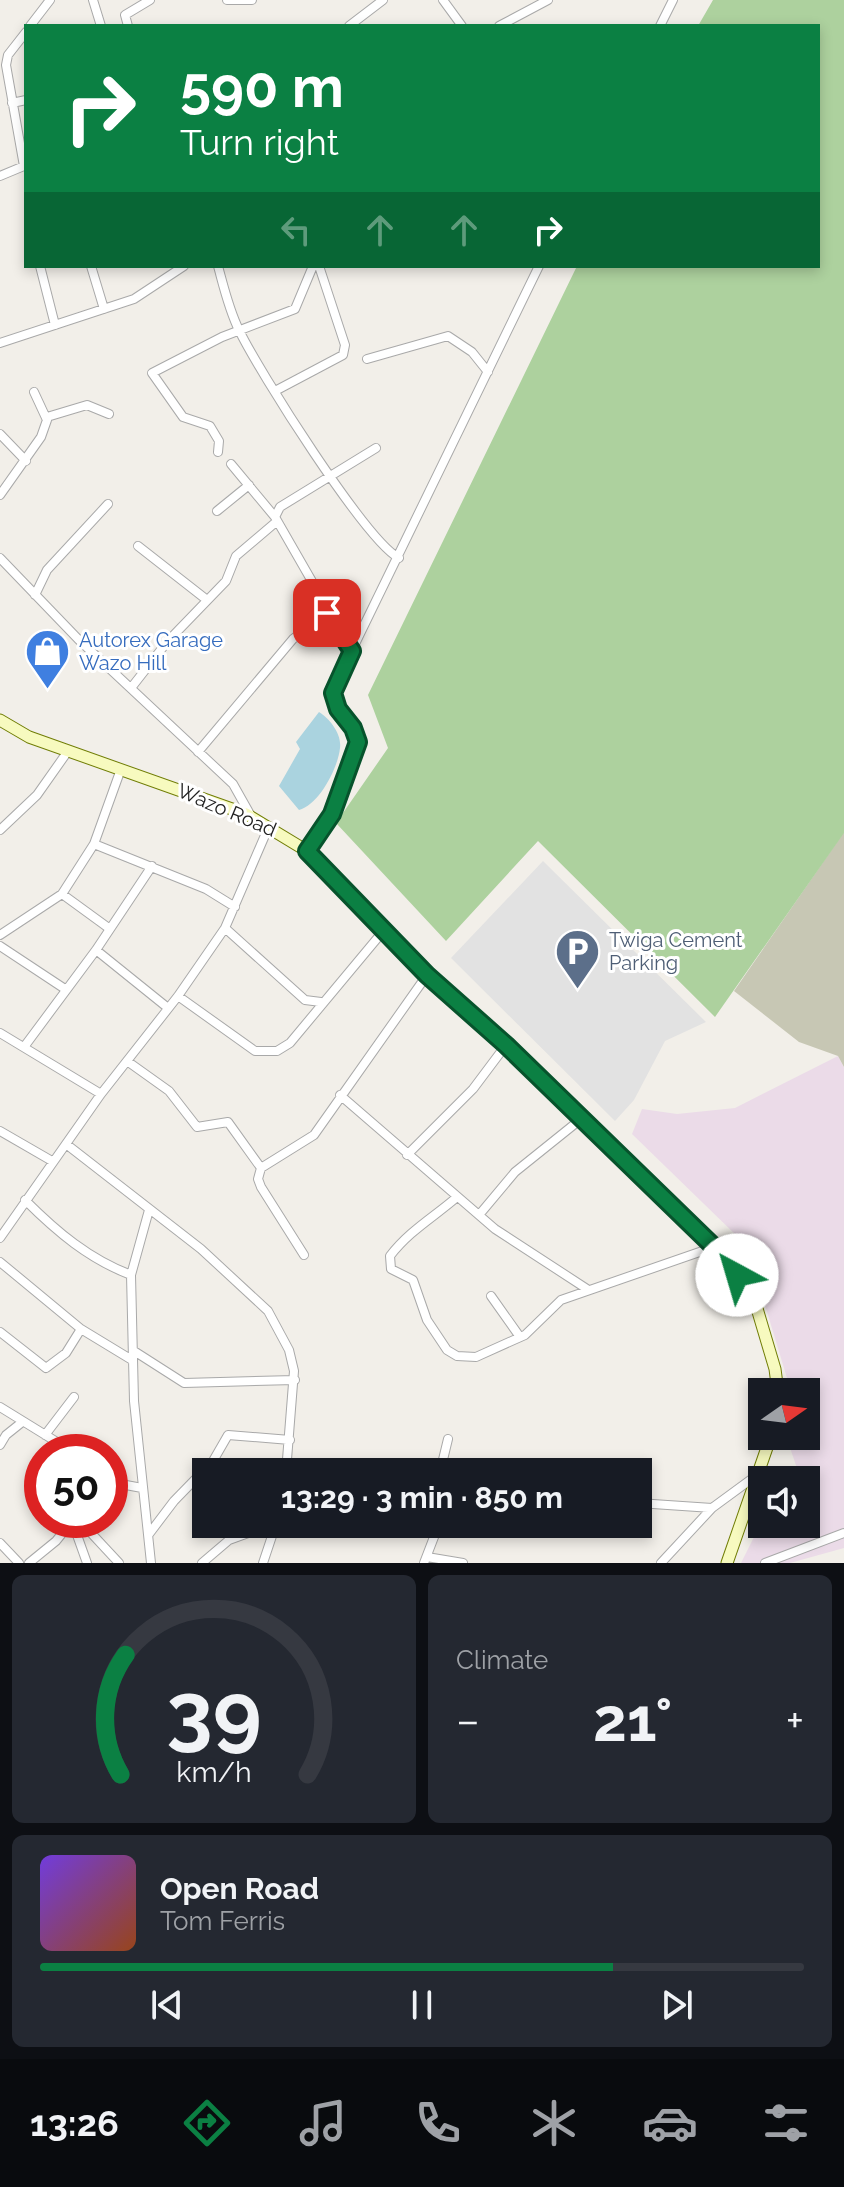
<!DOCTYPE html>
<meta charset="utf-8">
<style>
body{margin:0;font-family:Raleway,sans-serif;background:#242831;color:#f1f3f6;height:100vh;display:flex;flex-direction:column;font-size:30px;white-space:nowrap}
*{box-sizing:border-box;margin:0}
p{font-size:26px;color:#9ea1a6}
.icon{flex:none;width:44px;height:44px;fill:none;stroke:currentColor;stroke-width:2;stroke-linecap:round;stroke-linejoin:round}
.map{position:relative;height:1563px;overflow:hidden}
.drawer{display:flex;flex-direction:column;gap:12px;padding:12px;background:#0d0f14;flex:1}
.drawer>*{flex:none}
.hud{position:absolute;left:24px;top:24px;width:796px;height:244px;border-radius:0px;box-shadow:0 4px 12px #0003;background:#0b8043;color:#fff;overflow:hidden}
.needle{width:52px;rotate:76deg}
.tools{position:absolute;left:748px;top:1378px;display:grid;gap:16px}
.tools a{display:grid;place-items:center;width:72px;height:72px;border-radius:0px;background:#171b24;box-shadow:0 4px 12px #0003;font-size:40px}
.speed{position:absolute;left:24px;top:1434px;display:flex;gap:16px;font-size:40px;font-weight:700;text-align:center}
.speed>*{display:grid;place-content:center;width:104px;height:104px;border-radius:50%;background:#171b24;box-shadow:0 4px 12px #0003;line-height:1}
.speed .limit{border:12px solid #d22;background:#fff;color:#111}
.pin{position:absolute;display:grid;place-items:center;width:68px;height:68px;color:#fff;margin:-34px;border-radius:16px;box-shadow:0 4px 12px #0006}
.me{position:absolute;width:88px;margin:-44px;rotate:321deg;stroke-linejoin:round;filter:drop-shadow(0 0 6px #0008)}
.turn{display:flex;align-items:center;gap:28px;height:168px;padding:0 24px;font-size:36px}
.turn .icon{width:104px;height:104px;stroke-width:2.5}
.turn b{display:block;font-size:56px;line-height:68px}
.lanes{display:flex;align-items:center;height:76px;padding:0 24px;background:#0003;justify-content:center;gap:40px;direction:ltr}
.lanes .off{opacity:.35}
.big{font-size:60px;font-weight:700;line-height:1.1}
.drawer .tile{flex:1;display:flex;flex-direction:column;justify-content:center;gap:12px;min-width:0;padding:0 28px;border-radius:12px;background:#242831}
.drawer .dial{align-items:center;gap:0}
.dial svg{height:208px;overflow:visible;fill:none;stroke:#363941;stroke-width:7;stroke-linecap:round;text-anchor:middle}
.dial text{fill:#f1f3f6;stroke:none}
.song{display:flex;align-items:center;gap:24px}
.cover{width:96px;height:96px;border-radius:12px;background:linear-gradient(135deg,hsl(260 70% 55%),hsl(20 70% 35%))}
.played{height:8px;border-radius:4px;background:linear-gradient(90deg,#0b8043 75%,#363941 75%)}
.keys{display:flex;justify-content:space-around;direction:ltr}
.heat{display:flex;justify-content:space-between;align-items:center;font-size:44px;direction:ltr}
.drawer .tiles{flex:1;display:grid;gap:12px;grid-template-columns:1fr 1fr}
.tile:last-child{grid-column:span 2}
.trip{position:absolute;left:192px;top:1458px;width:460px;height:80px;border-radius:0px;background:#171b24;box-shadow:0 4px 12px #0003;font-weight:700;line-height:80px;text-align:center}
.tabs{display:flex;height:128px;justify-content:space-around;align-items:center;background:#090b0e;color:#9ea1a6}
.tabs .icon{width:56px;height:56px}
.tabs .on{color:#0b8043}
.tabs b{font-size:36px;color:#f1f3f6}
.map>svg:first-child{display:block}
.industrial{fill:#ebdbe8}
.construction{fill:#c7c7b4}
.forest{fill:#add19e}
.parking{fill:#e2e2e2}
.water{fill:#aad3df}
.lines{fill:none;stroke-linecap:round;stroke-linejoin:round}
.minor-casing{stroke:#a9a9a9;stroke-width:10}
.secondary-casing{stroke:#707d05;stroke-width:13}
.minor{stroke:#fff;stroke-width:8}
.secondary{stroke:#f7fabf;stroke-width:11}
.route-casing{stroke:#07532c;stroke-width:20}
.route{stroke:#0b8043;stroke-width:14}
.labels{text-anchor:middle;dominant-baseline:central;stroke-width:6;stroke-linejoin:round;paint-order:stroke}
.shop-label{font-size:20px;fill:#366cbe;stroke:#fff;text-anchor:start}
.street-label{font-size:20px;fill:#222;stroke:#fff}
.service-label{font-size:20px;fill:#4e5e75;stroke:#fff;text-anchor:start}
</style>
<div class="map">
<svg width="844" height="1563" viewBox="0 0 844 1563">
<rect width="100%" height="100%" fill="#f2efe9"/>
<path class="industrial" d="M838,1056L844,1067V1548L790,1563H741L762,1521L806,1524V1480H801L786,1436H806V1392H794L796,1382L787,1378L761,1292L739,1238L632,1134L642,1109L677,1114L735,1108Z"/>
<path class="construction" d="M844,832V1067L838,1056L799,1042L734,991Z"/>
<path class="forest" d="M713,0H844V833L715,1017L538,841L446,941L336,823L388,748L368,695L577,266H818V26H698Z"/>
<path class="parking" d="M543,861L706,1022L665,1041L634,1100L615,1121L451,958Z"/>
<path class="water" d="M319,712C330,719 342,734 340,748C338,768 319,805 299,810L279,786L300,749L296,742Z"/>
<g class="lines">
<defs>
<path id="minor" d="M93,0L101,26
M227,0H252
M443,0L462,26
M30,26L50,0
M128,26L125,15L150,0
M349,26L383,0
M499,26L548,0
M660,26L673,0
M12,103L26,100
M0,176L24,166L6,65L8,55L26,32
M40,266L55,325
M91,266L104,309
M218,266C224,288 229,310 239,330C258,370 366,541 399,558
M0,343L134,299L184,266
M367,359L448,336L472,352L488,372
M275,391L343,355L345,345L319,266
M47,417L87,405L109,414
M0,434L26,461
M218,452L219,441L210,426L183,417L152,373L222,337L295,309L313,266
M231,464L275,517
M0,495L41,437L47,420L34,392
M217,511L249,485
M138,546L207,600
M0,558L78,639L233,784L251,816
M35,595L47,570L108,504
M352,651L275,517L280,507L376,448
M131,688L167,642L226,581L236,556L276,522
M198,752L293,639L327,613
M0,830L37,795L68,751
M94,844L206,889L235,907
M307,851L332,814L358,742L353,728L334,702L335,685L539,266
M62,894L110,929
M225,928L305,1000L321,1002
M0,935L62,894L94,844L121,769
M0,946L65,989
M96,950L168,1008
M178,996L255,1051H277L290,1043L385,929
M0,1033L101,1094
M24,1047L96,950L152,866
M127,1061L169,1091L197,1127L228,1122L261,1168
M340,1095L495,1229L587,1289
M0,1131L52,1161
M66,1144L201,1249L268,1311L289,1350L294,1371L286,1472
M407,1155L473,1089L506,1045
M457,1197C434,1217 409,1231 390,1256L391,1269L413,1280L427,1320L447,1350L457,1356L476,1357L525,1335L561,1300L714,1247
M25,1200C57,1232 89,1259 131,1275
M149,1210L131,1275L134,1401L151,1563
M479,1215L515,1172L581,1119
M0,1238L101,1094L178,996L225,928L269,826
M304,1255L261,1187L258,1179L261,1168L314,1135L427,975
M0,1262L81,1329L132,1360
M491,1296L520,1337
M0,1332L46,1368L66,1353L81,1329
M134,1351L184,1383L295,1380
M0,1407L73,1452
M45,1435L74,1397
M0,1445L6,1435L21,1423
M440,1472L448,1439
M110,1482L142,1488
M638,1503L712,1508
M79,1520L119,1563
M69,1527L77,1535L87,1563
M149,1534L174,1501L213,1461L228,1435L290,1440
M0,1543L19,1563
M427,1557L463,1563
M29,1563L56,1541L73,1520
M202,1563L229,1540L273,1524
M263,1563L276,1524
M424,1563L439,1524
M661,1563L712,1508L757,1475
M765,1563L844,1533"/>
<path id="secondary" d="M0,720L29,737L246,814L307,851L427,975L506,1045L714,1247L753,1295L775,1369L778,1392
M727,1563L771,1436"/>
</defs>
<use href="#minor" class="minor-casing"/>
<use href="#secondary" class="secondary-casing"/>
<use href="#minor" class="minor"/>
<use href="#secondary" class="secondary"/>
</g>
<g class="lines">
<defs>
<path id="route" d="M327,613L352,651L333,693L338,709L353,728L358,742L332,814L307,851L427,975L506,1045L714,1247L737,1275"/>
</defs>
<use href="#route" class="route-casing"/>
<use href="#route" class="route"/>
</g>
<defs>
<symbol id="shop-pin" viewBox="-11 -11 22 30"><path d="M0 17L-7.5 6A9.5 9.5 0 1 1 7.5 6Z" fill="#3f7fe0" stroke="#fff"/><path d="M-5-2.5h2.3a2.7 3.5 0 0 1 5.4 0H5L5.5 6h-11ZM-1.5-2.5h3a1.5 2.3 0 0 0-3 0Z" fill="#fff"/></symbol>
<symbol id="parking-pin" viewBox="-11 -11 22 30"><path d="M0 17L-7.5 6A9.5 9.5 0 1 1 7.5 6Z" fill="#5c6f8a" stroke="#fff"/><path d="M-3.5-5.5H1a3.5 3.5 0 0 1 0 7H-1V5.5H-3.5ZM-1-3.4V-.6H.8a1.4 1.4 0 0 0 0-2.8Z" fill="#fff"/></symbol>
</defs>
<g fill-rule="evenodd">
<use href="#shop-pin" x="22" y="626" width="51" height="69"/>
<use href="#parking-pin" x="552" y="926" width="51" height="69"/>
</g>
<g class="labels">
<g class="shop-label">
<text x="79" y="640">Autorex Garage<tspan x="79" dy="23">Wazo Hill</tspan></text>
</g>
<g class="street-label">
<text transform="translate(227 810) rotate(23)">Wazo Road</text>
</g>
<g class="service-label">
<text x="609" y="940">Twiga Cement<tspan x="609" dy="23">Parking</tspan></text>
</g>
</g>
</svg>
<div class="tools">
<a><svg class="needle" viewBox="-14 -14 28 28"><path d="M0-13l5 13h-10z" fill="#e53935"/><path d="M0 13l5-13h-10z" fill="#9ea1a6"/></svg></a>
<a><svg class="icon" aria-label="sound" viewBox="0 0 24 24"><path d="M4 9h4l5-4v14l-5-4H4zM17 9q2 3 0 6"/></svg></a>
</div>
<div class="speed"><div class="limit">50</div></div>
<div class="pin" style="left:327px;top:613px;background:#d93025"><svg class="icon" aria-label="arrive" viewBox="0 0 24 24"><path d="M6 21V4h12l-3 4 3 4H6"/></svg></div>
<svg class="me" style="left:737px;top:1275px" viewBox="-20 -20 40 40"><circle r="19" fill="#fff"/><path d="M0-13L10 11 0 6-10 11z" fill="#0b8043"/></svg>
<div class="trip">13:29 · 3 min · 850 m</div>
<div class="hud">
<div class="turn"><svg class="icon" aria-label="right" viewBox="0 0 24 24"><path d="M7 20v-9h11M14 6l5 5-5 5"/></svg><div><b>590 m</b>Turn right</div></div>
<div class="lanes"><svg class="icon off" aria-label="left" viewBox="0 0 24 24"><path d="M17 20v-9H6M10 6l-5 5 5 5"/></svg><svg class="icon off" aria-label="ahead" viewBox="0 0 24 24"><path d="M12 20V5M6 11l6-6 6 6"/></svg><svg class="icon off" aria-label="ahead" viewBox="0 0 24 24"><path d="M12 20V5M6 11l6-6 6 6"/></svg><svg class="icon" aria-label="right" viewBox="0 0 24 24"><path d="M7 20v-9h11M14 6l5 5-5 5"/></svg></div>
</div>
</div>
<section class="drawer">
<div class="tiles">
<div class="tile dial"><svg viewBox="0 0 100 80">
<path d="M14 69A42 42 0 1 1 86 69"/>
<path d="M14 69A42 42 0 0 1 16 23" stroke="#0b8043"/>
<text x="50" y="56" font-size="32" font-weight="700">39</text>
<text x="50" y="72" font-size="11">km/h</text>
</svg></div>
<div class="tile"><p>Climate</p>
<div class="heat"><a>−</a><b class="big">21°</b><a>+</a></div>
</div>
<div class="tile">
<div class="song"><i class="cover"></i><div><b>Open Road</b><p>Tom Ferris</p></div></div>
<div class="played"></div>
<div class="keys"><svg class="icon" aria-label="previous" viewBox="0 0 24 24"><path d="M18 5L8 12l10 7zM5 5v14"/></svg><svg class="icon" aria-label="pause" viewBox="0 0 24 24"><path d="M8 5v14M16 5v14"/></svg><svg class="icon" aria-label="next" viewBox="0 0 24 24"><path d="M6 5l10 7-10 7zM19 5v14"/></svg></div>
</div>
</div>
</section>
<nav class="tabs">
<b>13:26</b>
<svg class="icon on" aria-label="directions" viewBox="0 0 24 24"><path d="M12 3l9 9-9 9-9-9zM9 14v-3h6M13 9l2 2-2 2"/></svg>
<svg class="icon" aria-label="music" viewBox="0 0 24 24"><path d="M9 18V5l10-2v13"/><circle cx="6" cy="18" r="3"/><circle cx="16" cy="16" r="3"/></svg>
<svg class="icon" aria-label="phone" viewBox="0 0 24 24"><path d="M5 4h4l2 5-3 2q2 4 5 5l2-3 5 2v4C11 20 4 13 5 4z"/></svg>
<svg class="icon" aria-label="climate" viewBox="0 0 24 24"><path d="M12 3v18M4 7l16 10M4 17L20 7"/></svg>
<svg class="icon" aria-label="car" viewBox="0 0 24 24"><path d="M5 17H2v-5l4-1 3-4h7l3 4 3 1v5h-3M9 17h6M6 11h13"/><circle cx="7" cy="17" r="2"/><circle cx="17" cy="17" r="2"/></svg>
<svg class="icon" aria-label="filters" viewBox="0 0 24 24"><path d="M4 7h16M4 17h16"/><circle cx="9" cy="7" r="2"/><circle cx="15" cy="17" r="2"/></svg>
</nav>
